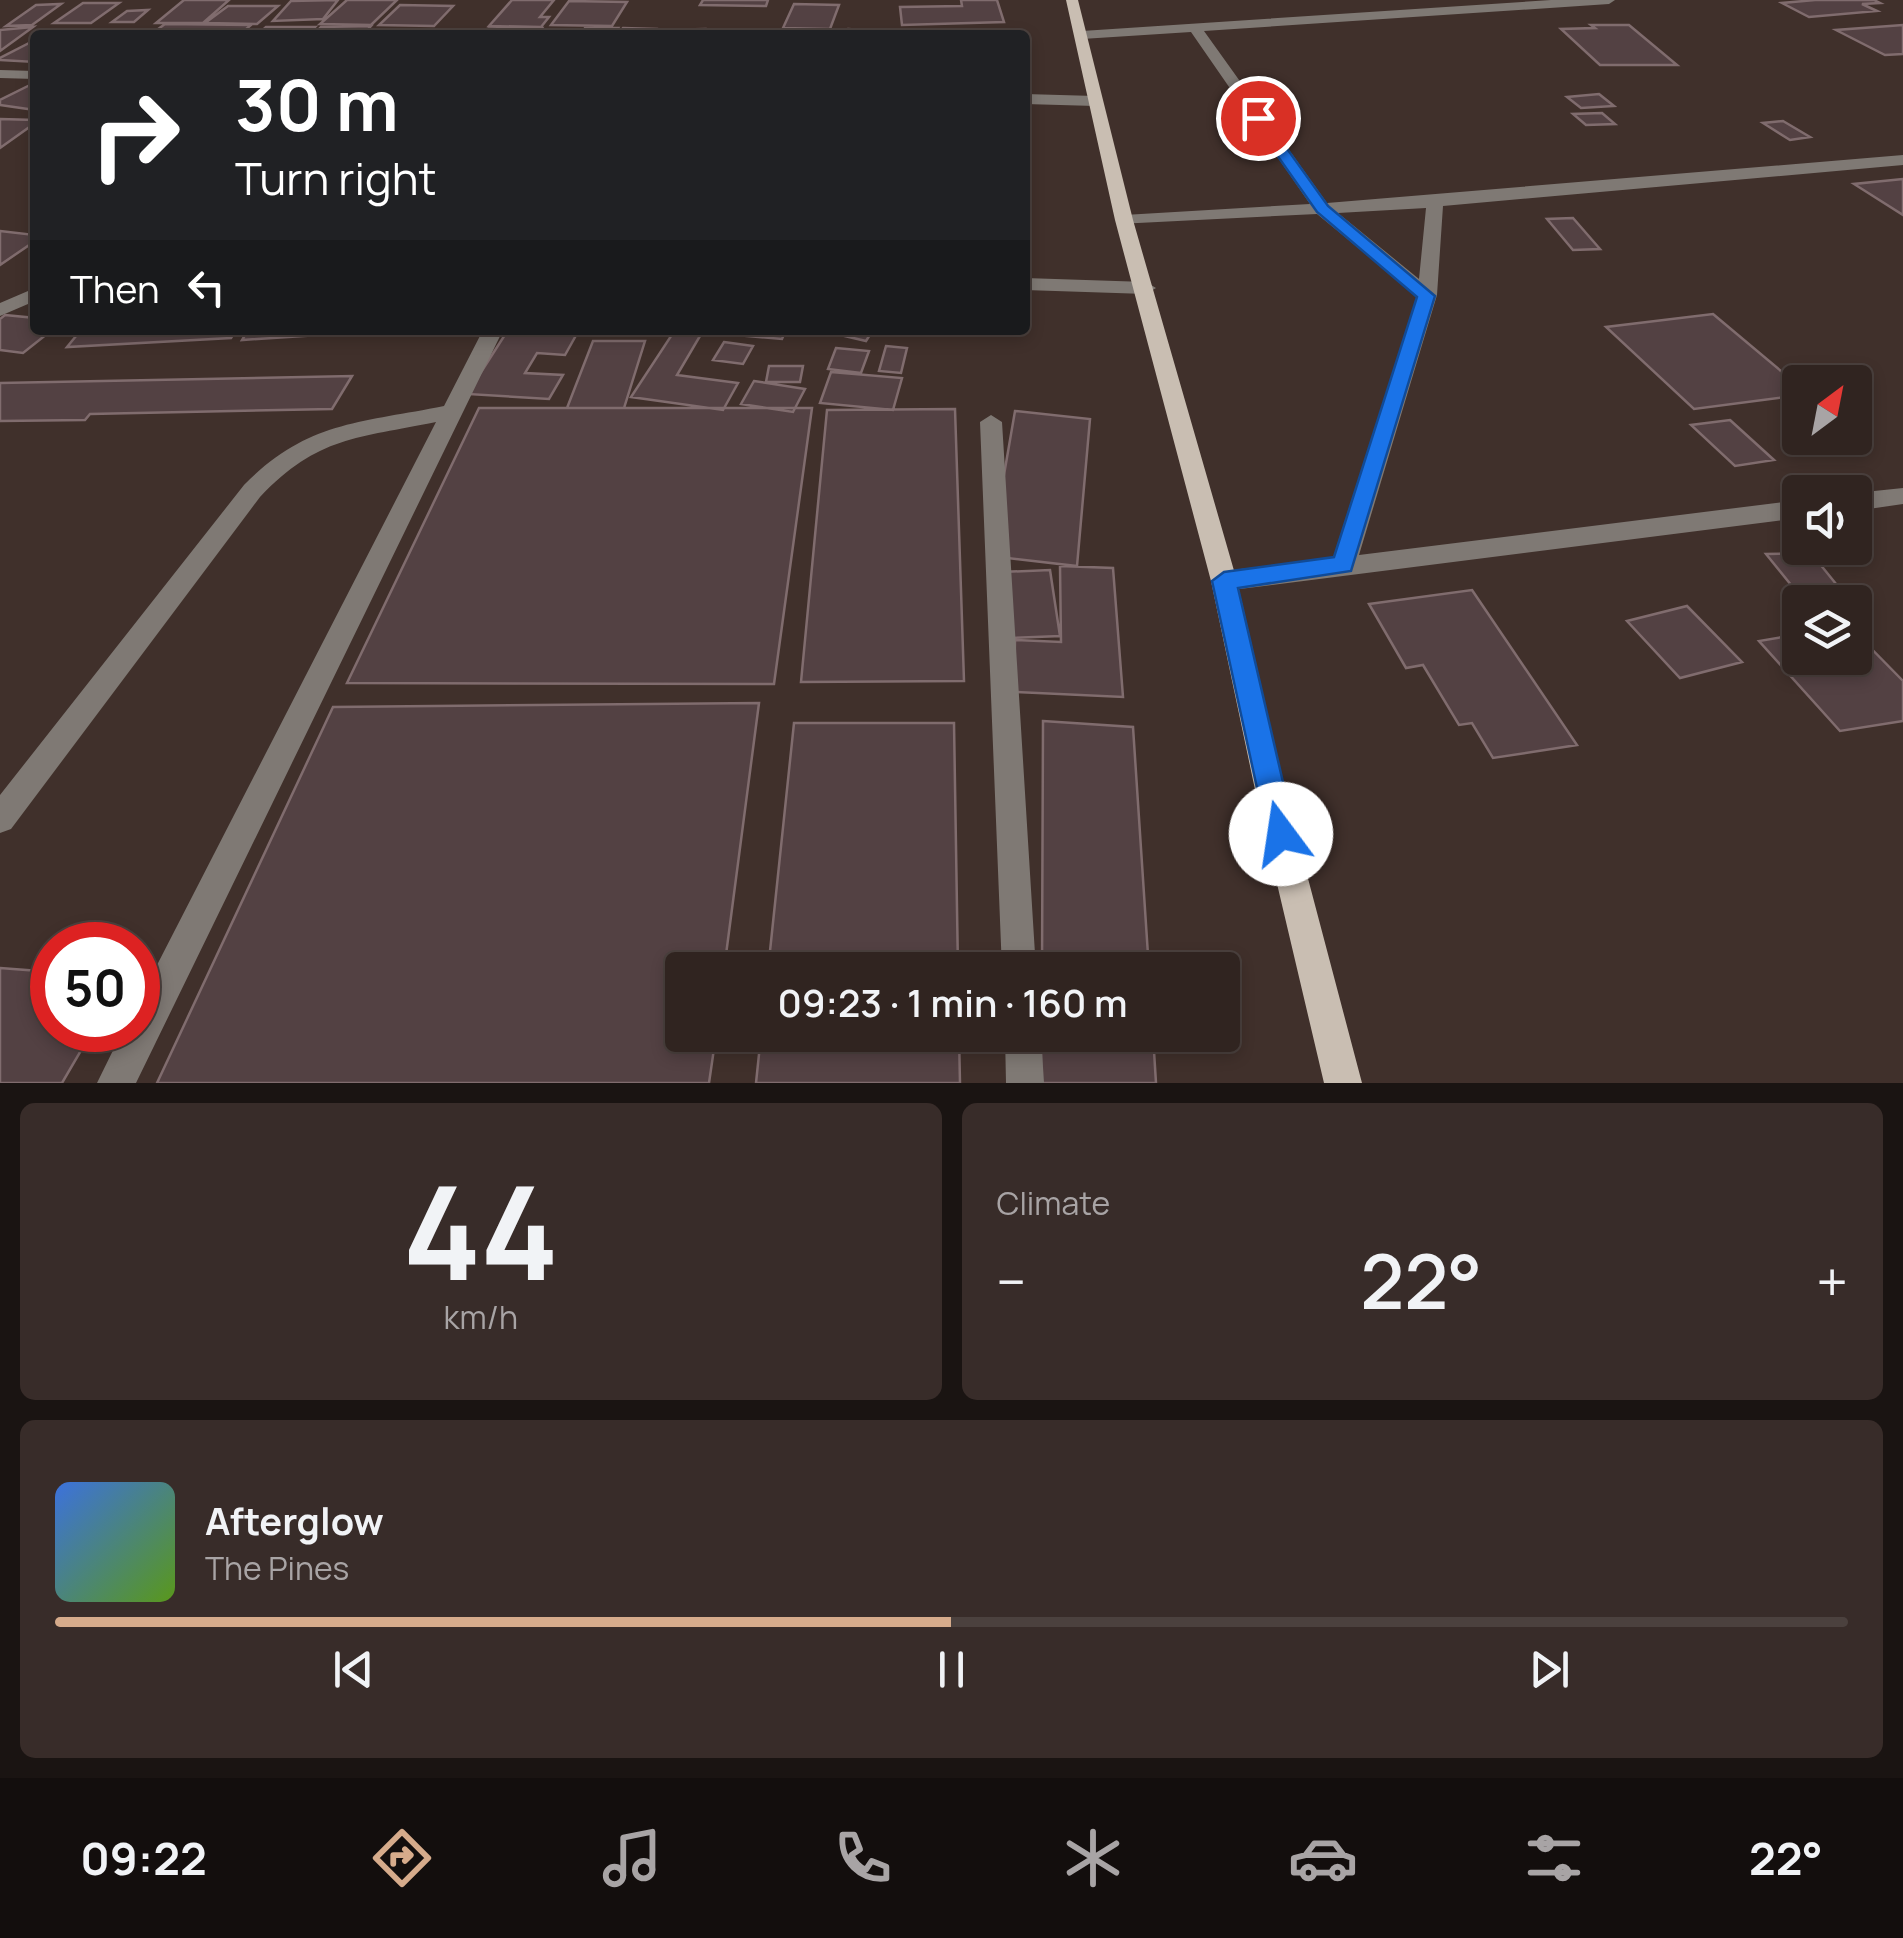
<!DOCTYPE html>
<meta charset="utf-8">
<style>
body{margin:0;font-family:Manrope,sans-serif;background:#382c29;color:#f1f3f6;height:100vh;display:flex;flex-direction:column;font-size:38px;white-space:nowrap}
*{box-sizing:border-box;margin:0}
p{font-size:32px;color:#a8a4a5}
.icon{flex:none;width:55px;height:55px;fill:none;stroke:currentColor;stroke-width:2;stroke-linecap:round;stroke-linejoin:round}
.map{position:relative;height:1083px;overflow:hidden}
.details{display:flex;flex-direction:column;gap:20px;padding:20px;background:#1a1412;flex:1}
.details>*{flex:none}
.top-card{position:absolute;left:30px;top:30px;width:1000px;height:305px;border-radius:10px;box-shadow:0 5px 15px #0003,0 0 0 2px #4b413e;background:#202124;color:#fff;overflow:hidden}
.needle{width:65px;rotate:32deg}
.buttons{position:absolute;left:1782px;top:365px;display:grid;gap:20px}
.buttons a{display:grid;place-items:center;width:90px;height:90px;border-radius:10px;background:#302420;box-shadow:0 5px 15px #0003,0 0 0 2px #4b413e;font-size:50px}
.speed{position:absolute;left:30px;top:922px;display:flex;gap:20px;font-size:50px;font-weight:700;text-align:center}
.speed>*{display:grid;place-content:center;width:130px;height:130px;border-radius:50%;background:#302420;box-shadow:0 5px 15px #0003,0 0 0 2px #4b413e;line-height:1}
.speed .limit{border:15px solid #d22;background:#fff;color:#111}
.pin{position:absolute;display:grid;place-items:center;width:85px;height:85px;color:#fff;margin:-42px;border:5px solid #fff;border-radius:50%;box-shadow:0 2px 10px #0007}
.me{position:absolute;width:110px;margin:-55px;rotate:346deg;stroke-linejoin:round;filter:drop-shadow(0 0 8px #0008)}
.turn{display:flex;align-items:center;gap:35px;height:210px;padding:0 40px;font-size:45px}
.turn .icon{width:130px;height:130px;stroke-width:2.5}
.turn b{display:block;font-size:70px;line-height:85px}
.then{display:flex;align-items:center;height:95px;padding:0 40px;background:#0003;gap:20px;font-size:38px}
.big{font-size:75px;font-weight:600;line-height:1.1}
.details .tile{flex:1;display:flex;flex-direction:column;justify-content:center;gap:15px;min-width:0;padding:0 35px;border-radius:15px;background:#382c29}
.details .dial{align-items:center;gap:0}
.dial b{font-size:130px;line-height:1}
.song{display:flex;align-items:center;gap:30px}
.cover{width:120px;height:120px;border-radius:15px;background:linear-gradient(135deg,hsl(220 70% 55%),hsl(90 70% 35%))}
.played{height:10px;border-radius:5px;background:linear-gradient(90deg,#d6ab8b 50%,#4b413e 50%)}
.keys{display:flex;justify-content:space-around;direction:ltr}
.heat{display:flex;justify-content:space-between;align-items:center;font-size:55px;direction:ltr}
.details .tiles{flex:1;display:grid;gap:20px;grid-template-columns:1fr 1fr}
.tile:last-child{grid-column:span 2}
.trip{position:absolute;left:665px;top:952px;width:575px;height:100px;border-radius:10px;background:#302420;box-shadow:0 5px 15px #0003,0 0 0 2px #4b413e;font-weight:600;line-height:100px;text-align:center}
.tabs{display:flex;height:160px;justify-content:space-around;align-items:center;background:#130e0d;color:#a8a4a5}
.tabs .icon{width:70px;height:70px}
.tabs .current{color:#d6ab8b}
.tabs b{font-size:45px;color:#f1f3f6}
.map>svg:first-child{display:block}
.building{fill:#534143;stroke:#806c6e;stroke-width:2.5}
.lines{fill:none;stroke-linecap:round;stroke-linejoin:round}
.minor{fill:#7f7974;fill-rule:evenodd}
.major{fill:#c9beb2;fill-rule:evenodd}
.route{fill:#1a73e8;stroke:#114b97;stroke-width:2.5}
</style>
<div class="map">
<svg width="1903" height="1083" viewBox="0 0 1903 1083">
<rect width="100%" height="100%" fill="#40302b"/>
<path class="building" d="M184,0H229L203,23H156Z
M338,0L323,19L273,21L291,1Z
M347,0H397L371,25L320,24Z
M512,0H554L540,17H549L541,27L489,26Z
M703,0H768L766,6L700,5Z
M961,0H997L1004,22L902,25L900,7L962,6Z
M1815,0H1874L1880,3L1862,4L1877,11L1809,17L1782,3Z
M569,1L627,2L612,26L551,25Z
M83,3H119L91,23H54Z
M61,4L32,25L6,26L36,5Z
M794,4L839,5L830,29L783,28Z
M400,5L453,6L434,26L379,25Z
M228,6H278L257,24L205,23Z
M148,10L134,22H112L127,11Z
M165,24L251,25L239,35H150Z
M1591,25H1629L1677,65H1600L1561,29L1595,28Z
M1903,25V54L1885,55L1836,30Z
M371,26L363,35H313L321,27Z
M33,27L0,51V30Z
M266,27H315L307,35H257Z
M489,28H542L537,35H483Z
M585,28H618L613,35H580Z
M623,28L656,29L652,35H617Z
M705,29L703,35H656L658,30Z
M848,29L903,33L844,35Z
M35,40V62L0,60V58Z
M32,84L35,85V110L0,105V100Z
M1599,94L1614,106L1581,108L1567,97Z
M1602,113L1615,124L1586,125L1573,114Z
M0,119L35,120V123L0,148Z
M1783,121L1810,137L1790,140L1763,123Z
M1903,179V215L1854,184Z
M1573,218L1600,249L1573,250L1547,219Z
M0,231L35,235V241L0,265Z
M1713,314L1800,387V395L1694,409L1606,327Z
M5,315L35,318V330H52L23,353L0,350V319Z
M81,330H236L231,338L67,347Z
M248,330H396L242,340Z
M508,330H579L565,355L537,353L525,373L563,375L549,399L467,394Z
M727,330H786L782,339L724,334Z
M835,330H873L866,341L832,333Z
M673,333L700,336L677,375L738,383L723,410L631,397Z
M593,341H645L624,408H567Z
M724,342L753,346L743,364L713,360Z
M886,346L907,348L901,373L879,371Z
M836,348L869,351L861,373L828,369Z
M769,366H803L800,382H766Z
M831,372L902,378L893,410L820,403Z
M352,376L332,409L90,414L85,420L0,421V383Z
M754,381L805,389L793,412L741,404Z
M479,408H812L774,684L347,683Z
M955,409L964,681L801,682L827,410Z
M1015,411L1090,419L1077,566L990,556Z
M1730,420L1774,460L1735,466L1691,425Z
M1811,553L1849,600L1804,601L1766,554Z
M1060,566L1113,568L1123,697L1014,692L1015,640L1061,642Z
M1050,570L1060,636L1009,638L1001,572Z
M1472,590L1577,745L1493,758L1472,723L1459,725L1423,665L1406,668L1369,604Z
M1687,606L1742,662L1680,678L1627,621Z
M1855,632L1903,681V721L1840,731L1759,641L1800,634V658H1855Z
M759,703L724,970H682V1035H716L709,1083H157L333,707Z
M1043,721L1133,727L1149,970H1042Z
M794,723H954L958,970H768Z
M0,968L52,972V1030H93L62,1083H0Z
M761,1035H959L960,1083H756Z
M1041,1035H1153L1156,1083H1041Z"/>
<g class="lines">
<path class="minor" d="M1551,0H1615L1609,4L1204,31L1327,203L1903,155V165L1443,206L1437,295L1359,555L1800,500V518L1224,591L1215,588L1211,581L1215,574L1224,571L1333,558L1417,296L1317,214L1118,224V216L1124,215L1310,204L1191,32L1082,39L1075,35L1082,31ZM1426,208L1419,279L1338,213Z
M0,70L35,71V79L0,78Z
M1025,94L1095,96L1103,101L1095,106L1025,104Z
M1025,278L1146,282L1156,288L1146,294L1025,290Z
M35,288V301L0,316V303Z
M483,330H503L136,1083H97L123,1030H138V1002L436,422C358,438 318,436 260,497L11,829L0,833V795L244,485C307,421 360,423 444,406Z
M991,415L1002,422L1036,970H1002L980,422Z
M1903,488V504L1855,511V493Z
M1005,1035H1041L1044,1083H1006Z"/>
<path class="major" d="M1066,0H1078L1133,220L1237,581L1287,799L1362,1083H1324L1257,799L1211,581L1115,220Z"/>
</g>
<path class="route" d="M1258,114L1263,115L1328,206L1435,296L1351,571L1238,588L1295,834L1291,844L1281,848L1271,844L1267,834L1212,581L1224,572L1334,557L1417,297L1317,212L1251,118Z"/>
</svg>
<div class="buttons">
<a><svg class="needle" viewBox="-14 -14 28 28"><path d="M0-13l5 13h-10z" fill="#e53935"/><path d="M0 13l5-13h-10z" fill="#a8a4a5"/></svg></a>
<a><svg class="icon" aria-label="sound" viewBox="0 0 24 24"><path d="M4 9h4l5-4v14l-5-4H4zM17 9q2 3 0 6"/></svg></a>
<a><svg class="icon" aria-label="layers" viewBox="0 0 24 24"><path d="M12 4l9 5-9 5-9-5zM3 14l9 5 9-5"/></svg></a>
</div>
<div class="speed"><div class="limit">50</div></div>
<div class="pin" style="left:1258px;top:118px;background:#d93025"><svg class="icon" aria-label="arrive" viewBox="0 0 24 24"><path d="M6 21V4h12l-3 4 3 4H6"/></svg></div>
<svg class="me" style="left:1281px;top:834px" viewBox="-20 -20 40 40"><circle r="19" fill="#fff"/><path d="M0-13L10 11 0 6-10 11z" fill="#1a73e8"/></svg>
<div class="trip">09:23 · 1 min · 160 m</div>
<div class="top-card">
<div class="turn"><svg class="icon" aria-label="right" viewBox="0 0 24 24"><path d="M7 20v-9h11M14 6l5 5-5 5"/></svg><div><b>30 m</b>Turn right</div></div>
<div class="then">Then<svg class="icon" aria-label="left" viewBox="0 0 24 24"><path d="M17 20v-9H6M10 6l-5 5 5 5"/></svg></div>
</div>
</div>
<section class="details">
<div class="tiles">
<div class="tile dial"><b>44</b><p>km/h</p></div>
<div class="tile"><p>Climate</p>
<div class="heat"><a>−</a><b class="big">22°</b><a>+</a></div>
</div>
<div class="tile">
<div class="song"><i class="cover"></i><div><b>Afterglow</b><p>The Pines</p></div></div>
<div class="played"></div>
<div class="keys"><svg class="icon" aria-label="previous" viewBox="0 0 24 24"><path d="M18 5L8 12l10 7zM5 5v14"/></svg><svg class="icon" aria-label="pause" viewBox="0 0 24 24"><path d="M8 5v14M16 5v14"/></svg><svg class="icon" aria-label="next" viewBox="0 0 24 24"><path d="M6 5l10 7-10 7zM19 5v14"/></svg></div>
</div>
</div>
</section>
<nav class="tabs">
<b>09:22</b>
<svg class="icon current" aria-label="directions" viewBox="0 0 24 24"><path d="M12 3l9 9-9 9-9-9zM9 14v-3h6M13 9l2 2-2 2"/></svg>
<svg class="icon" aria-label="music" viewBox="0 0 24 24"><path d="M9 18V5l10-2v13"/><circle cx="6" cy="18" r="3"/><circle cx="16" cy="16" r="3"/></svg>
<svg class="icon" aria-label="phone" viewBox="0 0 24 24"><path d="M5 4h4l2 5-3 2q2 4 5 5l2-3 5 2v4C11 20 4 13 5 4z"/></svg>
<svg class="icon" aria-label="climate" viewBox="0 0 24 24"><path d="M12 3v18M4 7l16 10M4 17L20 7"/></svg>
<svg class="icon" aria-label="car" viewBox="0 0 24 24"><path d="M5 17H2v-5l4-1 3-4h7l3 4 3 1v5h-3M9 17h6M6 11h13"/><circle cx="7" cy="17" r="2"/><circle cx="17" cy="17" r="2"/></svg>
<svg class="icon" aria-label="filters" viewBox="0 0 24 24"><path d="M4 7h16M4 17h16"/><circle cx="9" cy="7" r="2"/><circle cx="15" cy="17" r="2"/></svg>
<b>22°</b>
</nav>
